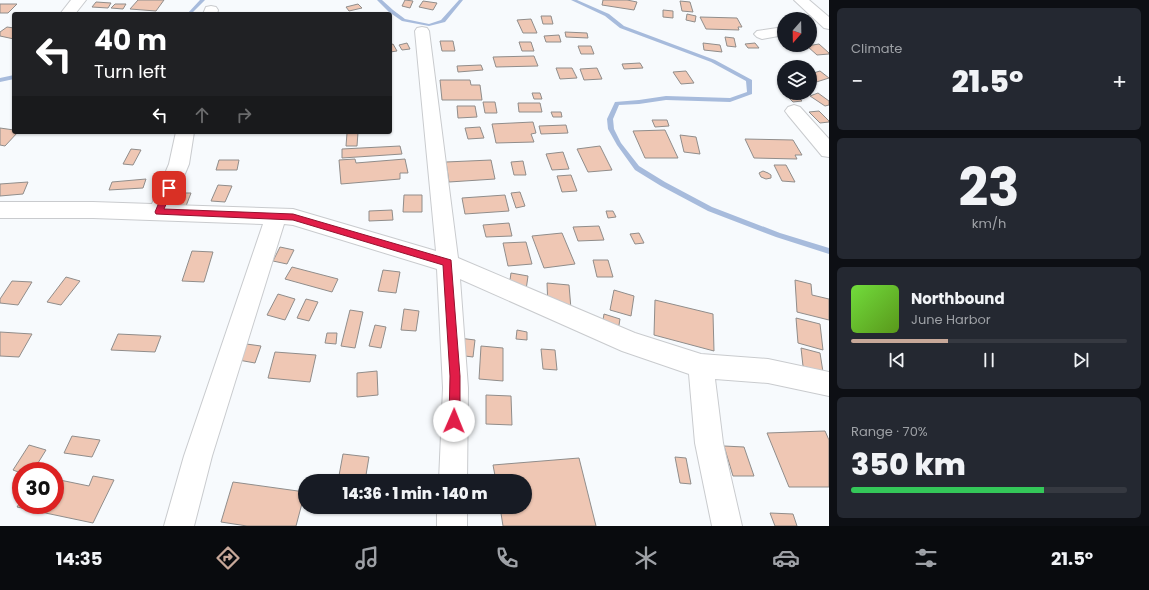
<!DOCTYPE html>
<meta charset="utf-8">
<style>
body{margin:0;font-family:Poppins,sans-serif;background:#242831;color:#f1f3f6;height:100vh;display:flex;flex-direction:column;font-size:15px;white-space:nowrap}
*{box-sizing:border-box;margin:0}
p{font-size:13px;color:#9ea1a6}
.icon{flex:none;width:22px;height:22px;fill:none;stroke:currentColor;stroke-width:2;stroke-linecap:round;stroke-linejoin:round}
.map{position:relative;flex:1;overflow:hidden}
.drawer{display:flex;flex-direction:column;gap:8px;padding:8px;background:#0d0f14;width:320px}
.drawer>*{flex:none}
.guide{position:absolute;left:12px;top:12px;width:380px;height:122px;border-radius:4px;box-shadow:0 1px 3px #0004;background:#202124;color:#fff;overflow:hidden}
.needle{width:26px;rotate:200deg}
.tools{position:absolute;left:777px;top:12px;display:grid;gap:8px}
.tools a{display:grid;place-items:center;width:40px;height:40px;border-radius:50%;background:#171b24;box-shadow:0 1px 3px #0004;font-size:20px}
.speed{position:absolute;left:12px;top:462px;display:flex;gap:8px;font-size:20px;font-weight:700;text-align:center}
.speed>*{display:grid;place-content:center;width:52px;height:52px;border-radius:50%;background:#171b24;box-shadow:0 1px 3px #0004;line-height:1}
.speed .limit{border:6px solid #d22;background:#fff;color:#111}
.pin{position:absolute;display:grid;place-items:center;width:34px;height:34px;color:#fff;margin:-17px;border-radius:8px;box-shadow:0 2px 6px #0006}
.me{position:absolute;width:44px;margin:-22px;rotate:1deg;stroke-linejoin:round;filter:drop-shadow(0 0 3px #0008)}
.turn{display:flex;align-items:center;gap:14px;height:84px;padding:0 16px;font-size:18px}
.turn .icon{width:52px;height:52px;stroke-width:2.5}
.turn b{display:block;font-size:28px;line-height:34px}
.lanes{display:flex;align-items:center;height:38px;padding:0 16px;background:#0003;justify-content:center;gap:20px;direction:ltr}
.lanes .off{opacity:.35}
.big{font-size:30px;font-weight:800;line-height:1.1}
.drawer .card{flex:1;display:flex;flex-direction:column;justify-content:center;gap:6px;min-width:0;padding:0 14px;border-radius:6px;background:#242831}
.drawer .dial{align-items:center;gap:0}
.dial b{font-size:52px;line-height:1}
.song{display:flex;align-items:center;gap:12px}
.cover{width:48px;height:48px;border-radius:6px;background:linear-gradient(135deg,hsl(100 70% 55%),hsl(90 70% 35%))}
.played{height:4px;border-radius:2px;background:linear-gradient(90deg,#c7a899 35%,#363941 35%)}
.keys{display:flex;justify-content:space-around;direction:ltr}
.heat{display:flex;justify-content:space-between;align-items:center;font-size:22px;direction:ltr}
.charge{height:6px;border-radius:3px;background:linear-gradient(90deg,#34c759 70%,#363941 0)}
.trip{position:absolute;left:298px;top:474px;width:234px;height:40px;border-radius:20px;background:#171b24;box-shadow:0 1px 3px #0004;font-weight:800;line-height:40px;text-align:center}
.dock{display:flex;height:64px;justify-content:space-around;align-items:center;background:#090b0e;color:#9ea1a6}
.dock .icon{width:28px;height:28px}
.dock .current{color:#c7a899}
.dock b{font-size:18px;color:#f1f3f6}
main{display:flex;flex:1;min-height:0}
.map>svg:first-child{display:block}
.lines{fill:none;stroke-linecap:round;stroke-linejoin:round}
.stream{fill:#a7bbdc;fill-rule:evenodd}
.building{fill:#efc7b4;stroke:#908d8b}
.street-casing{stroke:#c9cbce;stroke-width:2}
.street{fill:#fff;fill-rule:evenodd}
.route{fill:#e11d48;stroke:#92132f}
</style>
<main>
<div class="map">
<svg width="829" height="526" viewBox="0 0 829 526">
<rect width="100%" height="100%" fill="#f7fafd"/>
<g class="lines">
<path class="stream" d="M200,0H205L191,14H187Z
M377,0H382L393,10L405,19L429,24L441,20L459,0H463L445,22L429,26L402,21L389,12Z
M571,0H577L609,14L624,26L715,60L752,80V94L730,102L666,100L639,104L619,105L613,119L614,129L621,143L639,166L665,182L712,207L780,233L829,248V254L776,237L708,211L661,186L635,170L617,145L608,129L607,119L615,102L639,100L666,96L730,98L747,92L746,81L711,62L620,28L605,16Z
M14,75V79L0,82V78Z"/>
</g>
<path class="building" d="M138,0H164L156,11L130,9Z
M405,0L413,1L410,8L402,6Z
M603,0H627L637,2L634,10L602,5Z
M423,1L437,3L433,10L419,7Z
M680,1L690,2L693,12L682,11Z
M96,2L111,3L108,8L92,7Z
M0,4H17L8,13H0Z
M115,4H126L123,9L111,8Z
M358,4L362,8L349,11L346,7Z
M663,10L673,11V18L663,17Z
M227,13H260L259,14Z
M687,14L696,16L695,22L686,20Z
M541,16H551L553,24H543Z
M700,17L737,18L742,27H738L739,30L706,29Z
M531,19L537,33H523L517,20Z
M7,27L14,28V39L0,36V32Z
M565,32L587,33L588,38L566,37Z
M559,35L561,42H546L544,36Z
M725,37L734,38L736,47L727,46Z
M440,41H453L455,51H442Z
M519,42H531L534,51H522Z
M407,43L410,49L402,50L399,45Z
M703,43L720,45L722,52L704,50Z
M755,43L759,48H748L745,44Z
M393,44L397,51L390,52V45Z
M819,44L829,53V54L817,55L807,46Z
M578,46H591L594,54H581Z
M534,56L538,66L496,67L493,57Z
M640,63L643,68L624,69L622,64Z
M481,65L483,70L458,72L457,66Z
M556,68H572L577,78L560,79Z
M597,68L602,79L584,80L580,69Z
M686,71L694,83L681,84L673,72Z
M820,71L829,78L810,84V74Z
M440,80H470L471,85H480L482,100H442Z
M532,93H540L542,99H534Z
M818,93L829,101V105L825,106L810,96Z
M796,95L802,101L793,102L787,96Z
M483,102H495L497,113H485Z
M518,103H540L542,112H519Z
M457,106H475L477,117L458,118Z
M819,111L829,121V122L820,123L809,112Z
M551,112H561L562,117H553Z
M652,120H667L669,126L655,127Z
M533,122L536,133L531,134L534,142L496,143L492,124Z
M566,125L568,133L541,134L539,126Z
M480,127L484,138L468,139L465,128Z
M0,128L14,130V132H18L5,146L0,145Z
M665,130L678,158H645L633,131Z
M358,132L357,146H346L347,133Z
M680,135L696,137L700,154L684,152Z
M745,139L793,140L802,155H795L797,159L754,158Z
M400,146L402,154L342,158V149Z
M600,146L612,170L588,172L577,149Z
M131,149L141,150L133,165L123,164Z
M563,152L569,169L552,170L546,154Z
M355,159L356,163L405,159L408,173H400V179L341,184L339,160Z
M219,160H239L237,170H216Z
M491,160L495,179L449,182L446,162Z
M523,161L526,175H514L511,162Z
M774,165H786L795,182L782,181Z
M763,171L768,173L771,175V178L766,179L761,177L759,173Z
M571,175L577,191L562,192L557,176Z
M146,179L143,188L109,190L112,182Z
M28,182L23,194L0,196V184Z
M218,185L232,186L225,202L211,201Z
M520,192L525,206L516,208L511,193Z
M181,193H191L186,206H176Z
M404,195H422V212H403Z
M505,195L509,211L465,214L462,198Z
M392,210L393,220L369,221V211Z
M606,211H613L616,217L608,218Z
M509,223L512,236L486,237L483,225Z
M599,226L604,240L578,241L573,227Z
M562,233L575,264L544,268L532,236Z
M639,233L644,243L635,244L630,234Z
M526,242L532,264L508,266L503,243Z
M280,247L294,250L287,264L273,261Z
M192,251L213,252L204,282L182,281Z
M593,260H608L613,277H597Z
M292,267L338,279L332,292L285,279Z
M383,270L400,272L396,293L378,291Z
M511,273L528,276L526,290L509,287Z
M66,277L80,281L61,305L47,302Z
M795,280L811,284L812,295L829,299V320L797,312Z
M12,281L32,282L18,305L0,303V299Z
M547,283L569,285L571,309L548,307Z
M614,290L634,296L631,316L610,310Z
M278,294L295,299L285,320L267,315Z
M306,299L318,302L309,321L297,318Z
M655,300L713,314L714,351L654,335Z
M404,309L419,311L416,331L401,330Z
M350,310L363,312L355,348L341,346Z
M604,314L620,319L618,331L602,326Z
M796,318L820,324L823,350L798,343Z
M375,325L386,327L381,348L369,346Z
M517,330L527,332V340L516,339Z
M0,332L32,334L19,357L0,356Z
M327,333H337L336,344L325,343Z
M118,334L161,336L155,352L111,350Z
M459,338L475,340L473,357L457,355Z
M239,343L261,346L255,363L233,359Z
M481,346L503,348V381L479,379Z
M801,348L820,353L823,372L803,366Z
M541,349L555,350L557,370L543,369Z
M275,352L316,355L310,382L268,378Z
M377,371L378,395L357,397V373Z
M486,395L511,396L512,425L486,424Z
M825,431L829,440V487H789L767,433Z
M72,436L100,440L92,457L64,453Z
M29,445L46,450L33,471H21V473L13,470Z
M724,446L744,447L754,476H733Z
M343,454L369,457L365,481H338Z
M675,457L686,458L691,484L680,483Z
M579,458L596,526H503L500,507H525V481H496L493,465Z
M93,476L114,480L93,523L17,507L21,501V505H55V479L89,486Z
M233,482L305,492L296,526H247L221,522Z
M770,513L793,514L797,526H775Z"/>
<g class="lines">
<defs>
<path id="street" d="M71,0H86L75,14H60Z
M794,0H809L829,17V29L824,28Z
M211,6L216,7L218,10L217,14H203L206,7Z
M422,27L427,28L429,31L458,258L635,333L701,354L768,359L829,372V396L768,383L715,379L723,443L742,526H712L695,443L689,374L622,351L460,279L468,388L467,481H439L443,388L437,269L293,225L284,224L212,456L194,526H164L184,456L263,224L93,218H0V202H93L152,204L169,164L176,132H194L189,164L172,205L293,209L436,251L415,31L417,28Z
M784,27V35L762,39L757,37L754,34L757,31Z
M794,105L800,107L829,139V157L822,156L788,115L785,111L788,107Z
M437,507H467V526H437Z"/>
</defs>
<use href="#street" class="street-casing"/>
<use href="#street" class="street"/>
</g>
<path class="route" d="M169,185L173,188L164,209L293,214L451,260L460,376V421L458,425L454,426L450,425L449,421L450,376L443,265L293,220L156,214L155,212L165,188Z"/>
</svg>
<div class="tools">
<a><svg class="needle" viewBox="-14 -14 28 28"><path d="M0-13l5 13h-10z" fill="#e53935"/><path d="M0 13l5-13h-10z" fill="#9ea1a6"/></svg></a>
<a><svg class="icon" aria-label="layers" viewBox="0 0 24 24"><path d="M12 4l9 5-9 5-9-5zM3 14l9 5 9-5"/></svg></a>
</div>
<div class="speed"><div class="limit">30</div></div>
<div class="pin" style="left:169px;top:188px;background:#d93025"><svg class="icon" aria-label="arrive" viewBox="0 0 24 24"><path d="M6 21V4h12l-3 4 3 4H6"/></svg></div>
<svg class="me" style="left:454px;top:421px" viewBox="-20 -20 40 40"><circle r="19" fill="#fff"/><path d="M0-13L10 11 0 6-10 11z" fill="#e11d48"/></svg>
<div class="trip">14:36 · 1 min · 140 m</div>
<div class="guide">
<div class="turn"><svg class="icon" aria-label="left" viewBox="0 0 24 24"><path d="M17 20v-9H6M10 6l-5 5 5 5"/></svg><div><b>40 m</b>Turn left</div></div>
<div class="lanes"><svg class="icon" aria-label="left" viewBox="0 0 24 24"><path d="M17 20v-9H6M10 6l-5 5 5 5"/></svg><svg class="icon off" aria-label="ahead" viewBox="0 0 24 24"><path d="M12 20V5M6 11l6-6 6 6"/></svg><svg class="icon off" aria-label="right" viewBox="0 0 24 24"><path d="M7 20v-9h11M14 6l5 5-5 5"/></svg></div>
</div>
</div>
<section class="drawer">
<div class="card"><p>Climate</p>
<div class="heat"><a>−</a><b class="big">21.5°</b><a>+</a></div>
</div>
<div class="card dial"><b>23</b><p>km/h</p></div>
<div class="card">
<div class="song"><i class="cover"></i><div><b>Northbound</b><p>June Harbor</p></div></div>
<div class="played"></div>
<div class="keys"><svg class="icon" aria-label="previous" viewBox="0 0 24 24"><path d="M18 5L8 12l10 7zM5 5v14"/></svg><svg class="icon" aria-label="pause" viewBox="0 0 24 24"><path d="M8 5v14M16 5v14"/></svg><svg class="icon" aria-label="next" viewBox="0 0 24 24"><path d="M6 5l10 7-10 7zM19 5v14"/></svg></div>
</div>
<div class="card"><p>Range · 70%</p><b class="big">350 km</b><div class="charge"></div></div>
</section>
</main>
<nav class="dock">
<b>14:35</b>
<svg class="icon current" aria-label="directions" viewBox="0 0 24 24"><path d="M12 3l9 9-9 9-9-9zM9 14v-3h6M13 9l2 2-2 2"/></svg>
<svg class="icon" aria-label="music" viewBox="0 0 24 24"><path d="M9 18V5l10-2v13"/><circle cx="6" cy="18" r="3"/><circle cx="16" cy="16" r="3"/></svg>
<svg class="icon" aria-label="phone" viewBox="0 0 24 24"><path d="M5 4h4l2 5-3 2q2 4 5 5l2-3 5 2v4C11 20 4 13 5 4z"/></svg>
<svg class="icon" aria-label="climate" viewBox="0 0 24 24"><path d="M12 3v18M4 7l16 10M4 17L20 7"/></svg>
<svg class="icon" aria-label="car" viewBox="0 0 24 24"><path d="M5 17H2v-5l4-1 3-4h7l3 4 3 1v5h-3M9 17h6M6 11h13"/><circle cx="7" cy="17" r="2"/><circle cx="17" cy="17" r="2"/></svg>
<svg class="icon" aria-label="filters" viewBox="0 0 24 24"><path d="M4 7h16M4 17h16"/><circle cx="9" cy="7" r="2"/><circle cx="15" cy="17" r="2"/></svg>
<b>21.5°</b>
</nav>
